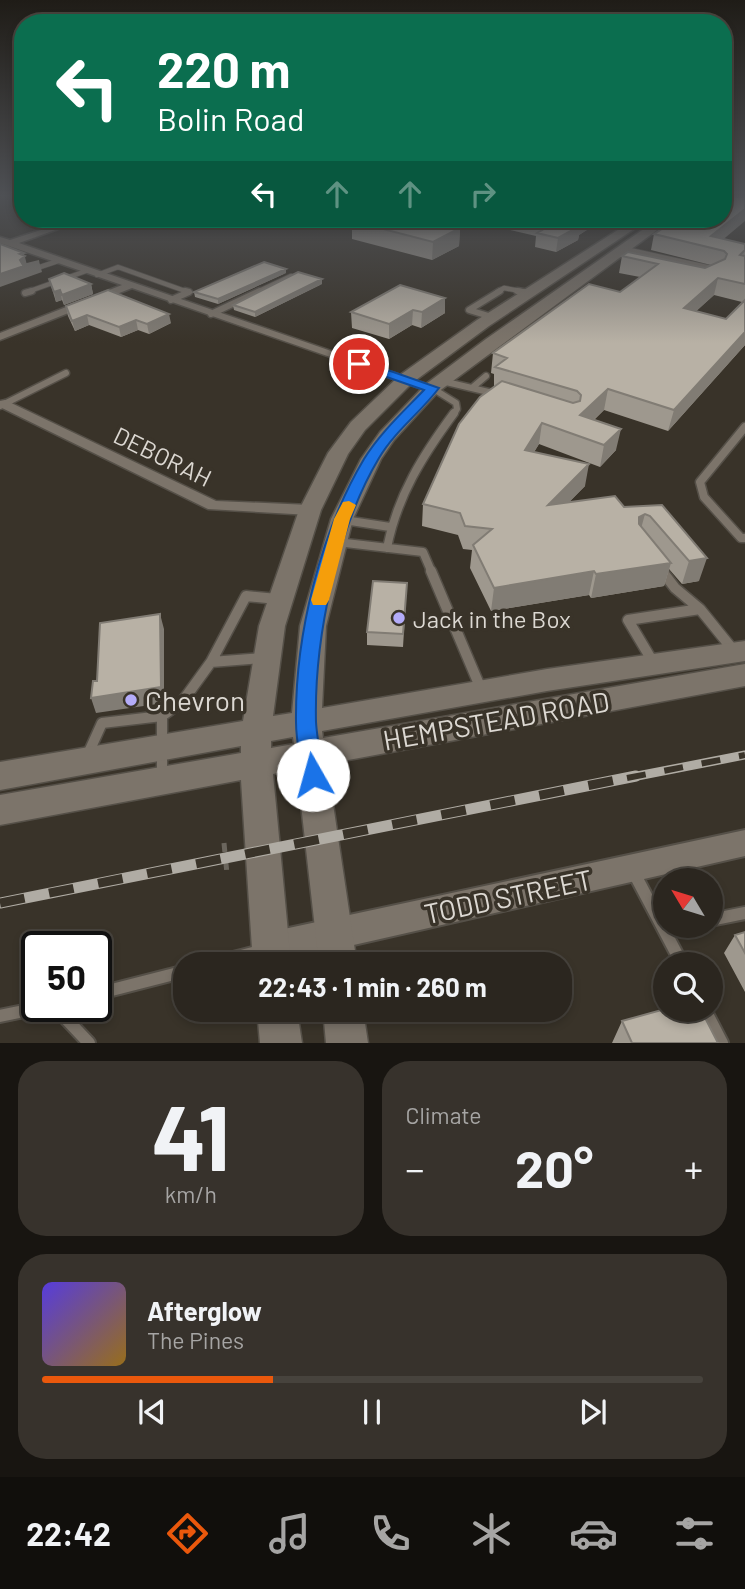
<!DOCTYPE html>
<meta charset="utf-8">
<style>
body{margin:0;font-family:Barlow,sans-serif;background:#37322c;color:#f1f3f6;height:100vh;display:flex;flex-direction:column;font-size:26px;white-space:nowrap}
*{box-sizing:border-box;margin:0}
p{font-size:23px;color:#a6a5a4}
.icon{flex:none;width:38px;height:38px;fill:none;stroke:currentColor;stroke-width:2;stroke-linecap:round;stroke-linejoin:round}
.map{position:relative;height:1043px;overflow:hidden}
.drawer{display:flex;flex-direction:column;gap:18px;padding:18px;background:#181511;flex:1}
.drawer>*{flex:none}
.guide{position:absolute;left:14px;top:14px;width:718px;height:214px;border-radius:28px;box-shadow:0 4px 10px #0003,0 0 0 2px #47433d;background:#0b6e4f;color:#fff;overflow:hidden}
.needle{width:46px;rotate:308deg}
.controls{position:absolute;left:653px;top:868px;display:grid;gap:14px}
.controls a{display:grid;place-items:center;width:70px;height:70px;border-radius:50%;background:#2b261f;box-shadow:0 4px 10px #0003,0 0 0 2px #47433d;font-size:35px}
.speed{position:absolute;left:21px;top:931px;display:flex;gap:14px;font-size:35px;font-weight:700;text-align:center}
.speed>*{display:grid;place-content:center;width:91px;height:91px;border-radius:50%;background:#2b261f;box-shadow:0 4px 10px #0003,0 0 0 2px #47433d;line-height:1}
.speed .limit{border:4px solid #111;border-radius:10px;background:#fff;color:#111}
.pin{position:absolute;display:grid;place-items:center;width:60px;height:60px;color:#fff;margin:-30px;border:4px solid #fff;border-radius:50%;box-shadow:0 2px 7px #0007}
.me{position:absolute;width:77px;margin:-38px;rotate:353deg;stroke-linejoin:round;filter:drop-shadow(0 0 5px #0008)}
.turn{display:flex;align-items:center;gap:24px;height:147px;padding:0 28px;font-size:32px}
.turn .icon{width:91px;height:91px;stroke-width:2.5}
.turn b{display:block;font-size:49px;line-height:60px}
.lanes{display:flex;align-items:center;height:66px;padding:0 28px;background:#0003;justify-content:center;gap:35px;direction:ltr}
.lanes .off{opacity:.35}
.big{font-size:52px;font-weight:700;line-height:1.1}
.drawer .tile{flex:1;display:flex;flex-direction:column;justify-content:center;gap:10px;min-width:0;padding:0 24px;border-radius:28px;background:#37322c}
.drawer .dial{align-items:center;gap:0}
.dial b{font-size:91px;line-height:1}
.song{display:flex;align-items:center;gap:21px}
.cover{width:84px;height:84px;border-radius:10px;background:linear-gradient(135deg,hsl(250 70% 55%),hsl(40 70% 35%))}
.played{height:7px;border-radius:4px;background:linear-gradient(90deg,#ea580c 35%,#47433d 35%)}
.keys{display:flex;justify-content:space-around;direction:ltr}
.heat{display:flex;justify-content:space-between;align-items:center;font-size:38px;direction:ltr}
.drawer .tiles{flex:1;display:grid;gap:18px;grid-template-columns:1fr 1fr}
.tile:last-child{grid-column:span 2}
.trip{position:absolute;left:173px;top:952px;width:399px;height:70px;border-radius:28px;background:#2b261f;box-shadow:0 4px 10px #0003,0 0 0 2px #47433d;font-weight:700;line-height:70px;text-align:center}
.tab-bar{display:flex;height:112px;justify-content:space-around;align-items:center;background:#110f0c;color:#a6a5a4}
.tab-bar .icon{width:49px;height:49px}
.tab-bar .selected{color:#ea580c}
.tab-bar b{font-size:32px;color:#f1f3f6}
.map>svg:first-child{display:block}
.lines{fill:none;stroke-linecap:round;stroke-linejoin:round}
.service-far4-casing{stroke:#555048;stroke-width:6}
.service-far3-casing{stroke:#555048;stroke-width:9}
.service-far2-casing{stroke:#555048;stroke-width:11}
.service-far1-casing{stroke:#555048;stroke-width:13}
.service-casing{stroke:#555048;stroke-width:16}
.minor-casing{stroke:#555048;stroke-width:3}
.tertiary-casing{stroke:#555048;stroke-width:4}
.secondary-casing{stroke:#555048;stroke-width:3}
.path{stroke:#6b665d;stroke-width:5;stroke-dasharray:9 9;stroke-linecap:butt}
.service-far4{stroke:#7c746a;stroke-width:4.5}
.service-far3{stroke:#7c746a;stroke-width:6}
.service-far2{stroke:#7c746a;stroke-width:8}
.service-far1{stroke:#7c746a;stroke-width:10}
.service{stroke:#7c746a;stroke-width:12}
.minor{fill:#7c746a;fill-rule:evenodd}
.tertiary{fill:#7c746a;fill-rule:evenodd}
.secondary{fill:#7c746a;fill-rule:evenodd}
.rail-far1-casing{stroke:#b0aca4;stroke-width:9}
.rail-casing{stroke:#b0aca4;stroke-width:11}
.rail-far1{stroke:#393329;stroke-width:6;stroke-dasharray:19;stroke-linecap:butt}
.rail{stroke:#393329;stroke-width:9;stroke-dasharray:25;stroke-linecap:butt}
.wall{fill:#9e988e;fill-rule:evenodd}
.shaded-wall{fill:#817c74}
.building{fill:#b8b1a5;stroke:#817c74;stroke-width:2}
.route{fill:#1a73e8;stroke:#114b97;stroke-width:2}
.slow{fill:#f59e0b}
.poi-dot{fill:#b4acf9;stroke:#393329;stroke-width:2.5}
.labels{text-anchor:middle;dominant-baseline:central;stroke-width:7;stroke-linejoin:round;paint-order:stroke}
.street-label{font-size:24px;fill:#dcd8d2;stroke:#393329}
.poi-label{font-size:24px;fill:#dcd8d2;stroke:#393329;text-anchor:start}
.near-poi-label{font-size:28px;fill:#dcd8d2;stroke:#393329;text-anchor:start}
.near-street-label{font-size:28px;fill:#dcd8d2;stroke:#393329}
</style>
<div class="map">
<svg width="745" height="1043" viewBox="0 0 745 1043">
<rect width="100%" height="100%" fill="#393329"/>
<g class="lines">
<defs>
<path id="service-far4" d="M332,219L337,220
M625,249L716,269
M31,270L58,261
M97,275L118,267L188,292
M27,292L86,271
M257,292L291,276
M497,292L504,288L526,292"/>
<path id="service-far3" d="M517,291L529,293
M25,293L32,291
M171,300L189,292L185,291
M211,314L260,291
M492,317L469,310L500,291
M442,381L497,394
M473,387L486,376
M432,388L456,403L457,409L453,415
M0,406L66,373"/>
<path id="service-far2" d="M745,427L700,482L704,497L741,538H745
M344,520L390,527
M337,542L423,552L432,573
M387,548C397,496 423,455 454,413
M661,570L663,573"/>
<path id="service-far1" d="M431,571L481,689
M662,571L675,588L700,609
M211,662L246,596L277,599
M653,662L628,620L700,609L734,651
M162,716L182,702L211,662L263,658
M88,754L102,723L162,716V777"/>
<path id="service" d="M633,871L682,964
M710,920L745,913
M664,930L686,926
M210,964L261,951
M96,994L186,971
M54,1006L89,1043
M705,1010L722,1043
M0,1016L48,1006"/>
<path id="minor" d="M75,219H86L19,243L438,388L436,391H428L132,288L0,340V333L122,285L0,243V237L10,240Z
M5,400L216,501L310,505L318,510L310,515L208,509L0,407V401Z"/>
<path id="tertiary" d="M745,830V856L270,964L259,959L254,948L259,937L270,932Z"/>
<path id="secondary" d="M635,219H649L489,326L412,383L365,430L348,454L321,510L285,626L273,716L292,713L300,626L331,519L361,459L380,432L426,384L486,339L658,219H672L438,392L394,440L381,459L353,519L326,626L322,708L547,669L745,641V661L547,691L322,731L323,738L745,664V686L327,764L357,964H319L297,769L273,774L291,964H253L241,780L0,825V795L241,753V746L0,790V762L243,721L259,626L299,510L328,453L351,422L400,375L477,320ZM293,737L294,744L271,748V741Z
M257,1010H297L302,1043H260Z
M323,1010H363L368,1043H326Z"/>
</defs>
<use href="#service-far4" class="service-far4-casing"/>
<use href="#service-far3" class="service-far3-casing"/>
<use href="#service-far2" class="service-far2-casing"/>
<use href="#service-far1" class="service-far1-casing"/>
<use href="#service" class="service-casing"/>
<use href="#minor" class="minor-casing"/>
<use href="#tertiary" class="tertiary-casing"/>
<use href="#secondary" class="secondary-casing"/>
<path class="path" d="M224,843L227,874"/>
<use href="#service-far4" class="service-far4"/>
<use href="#service-far3" class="service-far3"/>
<use href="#service-far2" class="service-far2"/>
<use href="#service-far1" class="service-far1"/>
<use href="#service" class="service"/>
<use href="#minor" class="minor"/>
<use href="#tertiary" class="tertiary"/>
<use href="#secondary" class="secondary"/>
<defs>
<path id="rail-far1" d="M627,778L745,755"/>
<path id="rail" d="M0,903L636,776"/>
</defs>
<use href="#rail-far1" class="rail-far1-casing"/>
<use href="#rail" class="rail-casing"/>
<use href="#rail-far1" class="rail-far1"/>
<use href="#rail" class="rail"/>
</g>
<path class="wall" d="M277,219H319L302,226Z
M463,219H604L579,235L578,240L556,252L535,247L536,236Z
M352,221L460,228L459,246L432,260L352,239Z
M654,234L723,239L745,244V345L668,431L604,410L594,420L616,450L600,467L539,444L534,452L585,486L569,502L624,507L662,505L699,581L682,584L669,569L664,586L591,598L589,595L491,611L470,568L472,550L463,549L458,535L422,526L423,504L494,387V374L491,373L493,353L620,292L640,277L619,273L622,256L705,268L711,265L651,250ZM714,295L742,302L726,319L696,311Z
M286,273L218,304L195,297L194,292Z
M49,279L91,284L93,294L64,305L62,300L56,302Z
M322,284L255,317L234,310L233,305Z
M400,285L445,313L421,328L412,325L389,339L352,328L351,312Z
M66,306L171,323L149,334L138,330L121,337L89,325L75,331L68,316Z
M407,583L403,647L367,645V632Z
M745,932V992L724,953L735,935Z
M622,1021L718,1043H612Z"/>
<path class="shaded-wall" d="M745,209V221L713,248L711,236Z
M302,219H319L302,226Z
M585,219H604L579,235L578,240L556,252L558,238L575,225Z
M460,228L459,246L432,260L433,242Z
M24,253L27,265L39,261L42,272L0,287V274L20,260V254Z
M286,269V273L218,304V299Z
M718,278L714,295L679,327L684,308Z
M322,279V284L255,317V312Z
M91,284L93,294L64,305L62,295Z
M60,290L62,300L56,302L54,292Z
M445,298V313L421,328L422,312Z
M413,310L412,325L389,339V324Z
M169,314L171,323L149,334L147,324Z
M87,315L89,325L75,331L72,321Z
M136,320L138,330L121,337L119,327Z
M745,332V345L668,431L674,410Z
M608,389L604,410L576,436L580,415Z
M542,423L539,444L522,472L525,450Z
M621,429L616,450L600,467L604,445Z
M589,464L585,486L544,528L548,505Z
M645,514L639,536V517Z
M707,558L699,581L682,584L689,561Z
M671,563L664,586L591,598L596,574Z
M594,571L589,595L491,611L494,588Z
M160,614L164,629V703L96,713L91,698Z"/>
<path class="building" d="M723,197H745V209L711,236L745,244V250L740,255L745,256V284L718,278L684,308L726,319L745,300V332L674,410L608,389L580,415L621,429L604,445L542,423L525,450L589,464L548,505L615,496L624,507L662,505L707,558L689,561L650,516L645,514L639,517V524L671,563L596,574L594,571L494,588L473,545L492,529L465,526L460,513L423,504L459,424L480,397L502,381L573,403L580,401L581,395L577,391L495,367L507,358L493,353L589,284L620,292L658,264L622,256L628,252L705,268L725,259L727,254L724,251L654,234L678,219H723Z
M358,219H420L460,228L433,242L352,221Z
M522,219H585L575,225L580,226L558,238L537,233L551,225Z
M0,244L24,253L20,254L25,256L20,260L23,265L39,261L0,274Z
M264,262L286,269L218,299L194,292Z
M298,272L322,279L255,312L233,305Z
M64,273L91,284L62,295L60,290L54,292L49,279Z
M400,285L445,298L422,312L413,310L389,324L351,312Z
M108,290L169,314L147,324L136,320L119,327L87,315L72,321L66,306Z
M373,581L407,583L403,634L367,632Z
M160,614L161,687L91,698L93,681H97L100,623Z
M745,932V953L735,935Z
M665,1009V1010H701L718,1043H632L622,1021Z"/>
<linearGradient id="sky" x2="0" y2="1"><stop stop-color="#1f1c17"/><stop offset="0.57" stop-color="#4e5054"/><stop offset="1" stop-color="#4e5054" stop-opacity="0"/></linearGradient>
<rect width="745" height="343" fill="url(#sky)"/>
<path class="route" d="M359,360L439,388C420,413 395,431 379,458C337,528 314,640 316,722C317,739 321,758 324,775L321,782L313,785L305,782L302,775C300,758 296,739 296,722C295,636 320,533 364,459C380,433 403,412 424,390L355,366V361Z"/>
<path class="slow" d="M349,501L356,505L350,519L329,600L326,605H313L311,600L334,519L343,502Z"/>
<g class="poi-dot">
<circle cx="399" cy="618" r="7"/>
<circle cx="131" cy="700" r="7"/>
</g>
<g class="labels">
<g class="street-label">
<text transform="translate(163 456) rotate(26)">DEBORAH</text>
</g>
<g class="poi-label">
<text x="413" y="618">Jack in the Box</text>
</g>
<g class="near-poi-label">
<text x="145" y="700">Chevron</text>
</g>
<g class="near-street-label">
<text transform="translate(496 720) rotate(-10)">HEMPSTEAD ROAD</text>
<text transform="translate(508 896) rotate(-12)">TODD STREET</text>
</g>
</g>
</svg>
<div class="controls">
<a><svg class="needle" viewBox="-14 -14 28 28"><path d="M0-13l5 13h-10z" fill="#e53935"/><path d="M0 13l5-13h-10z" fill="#a6a5a4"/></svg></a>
<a><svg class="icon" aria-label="search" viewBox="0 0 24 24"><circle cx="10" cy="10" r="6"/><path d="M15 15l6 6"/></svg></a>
</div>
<div class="speed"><div class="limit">50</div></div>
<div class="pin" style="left:359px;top:364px;background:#d93025"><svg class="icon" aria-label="arrive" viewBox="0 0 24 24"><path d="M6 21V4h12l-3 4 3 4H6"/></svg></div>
<svg class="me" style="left:313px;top:775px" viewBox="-20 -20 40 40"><circle r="19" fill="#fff"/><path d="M0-13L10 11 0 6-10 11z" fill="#1a73e8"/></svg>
<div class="trip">22:43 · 1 min · 260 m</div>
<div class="guide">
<div class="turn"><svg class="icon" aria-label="left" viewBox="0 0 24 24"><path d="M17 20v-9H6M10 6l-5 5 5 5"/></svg><div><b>220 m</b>Bolin Road</div></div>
<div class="lanes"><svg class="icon" aria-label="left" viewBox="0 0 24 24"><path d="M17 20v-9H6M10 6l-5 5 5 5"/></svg><svg class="icon off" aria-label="ahead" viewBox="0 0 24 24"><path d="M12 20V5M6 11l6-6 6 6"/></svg><svg class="icon off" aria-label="ahead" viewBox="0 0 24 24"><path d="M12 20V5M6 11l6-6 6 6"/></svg><svg class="icon off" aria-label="right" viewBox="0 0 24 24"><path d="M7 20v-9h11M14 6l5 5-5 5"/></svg></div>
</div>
</div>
<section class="drawer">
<div class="tiles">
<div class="tile dial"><b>41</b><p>km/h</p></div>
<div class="tile"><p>Climate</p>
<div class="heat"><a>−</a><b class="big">20°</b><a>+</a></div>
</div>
<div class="tile">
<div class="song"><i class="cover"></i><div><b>Afterglow</b><p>The Pines</p></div></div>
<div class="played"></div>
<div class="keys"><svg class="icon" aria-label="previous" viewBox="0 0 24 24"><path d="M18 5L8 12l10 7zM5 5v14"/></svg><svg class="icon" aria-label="pause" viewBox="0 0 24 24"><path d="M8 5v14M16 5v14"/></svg><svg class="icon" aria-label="next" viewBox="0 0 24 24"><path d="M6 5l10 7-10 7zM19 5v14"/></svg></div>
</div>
</div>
</section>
<nav class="tab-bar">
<b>22:42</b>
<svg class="icon selected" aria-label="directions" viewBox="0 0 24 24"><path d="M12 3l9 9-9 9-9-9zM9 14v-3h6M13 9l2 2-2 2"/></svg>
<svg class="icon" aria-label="music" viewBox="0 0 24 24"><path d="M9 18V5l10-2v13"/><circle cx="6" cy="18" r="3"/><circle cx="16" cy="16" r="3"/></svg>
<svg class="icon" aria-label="phone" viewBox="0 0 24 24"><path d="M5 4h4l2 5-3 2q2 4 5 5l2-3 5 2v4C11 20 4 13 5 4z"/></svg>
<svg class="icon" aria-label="climate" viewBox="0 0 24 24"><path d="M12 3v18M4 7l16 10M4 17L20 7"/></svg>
<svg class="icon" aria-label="car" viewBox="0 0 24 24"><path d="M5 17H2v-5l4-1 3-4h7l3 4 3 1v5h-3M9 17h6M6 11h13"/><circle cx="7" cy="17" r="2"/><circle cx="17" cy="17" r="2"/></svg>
<svg class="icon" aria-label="filters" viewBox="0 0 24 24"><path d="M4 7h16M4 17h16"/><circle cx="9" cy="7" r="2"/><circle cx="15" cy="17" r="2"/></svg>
</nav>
